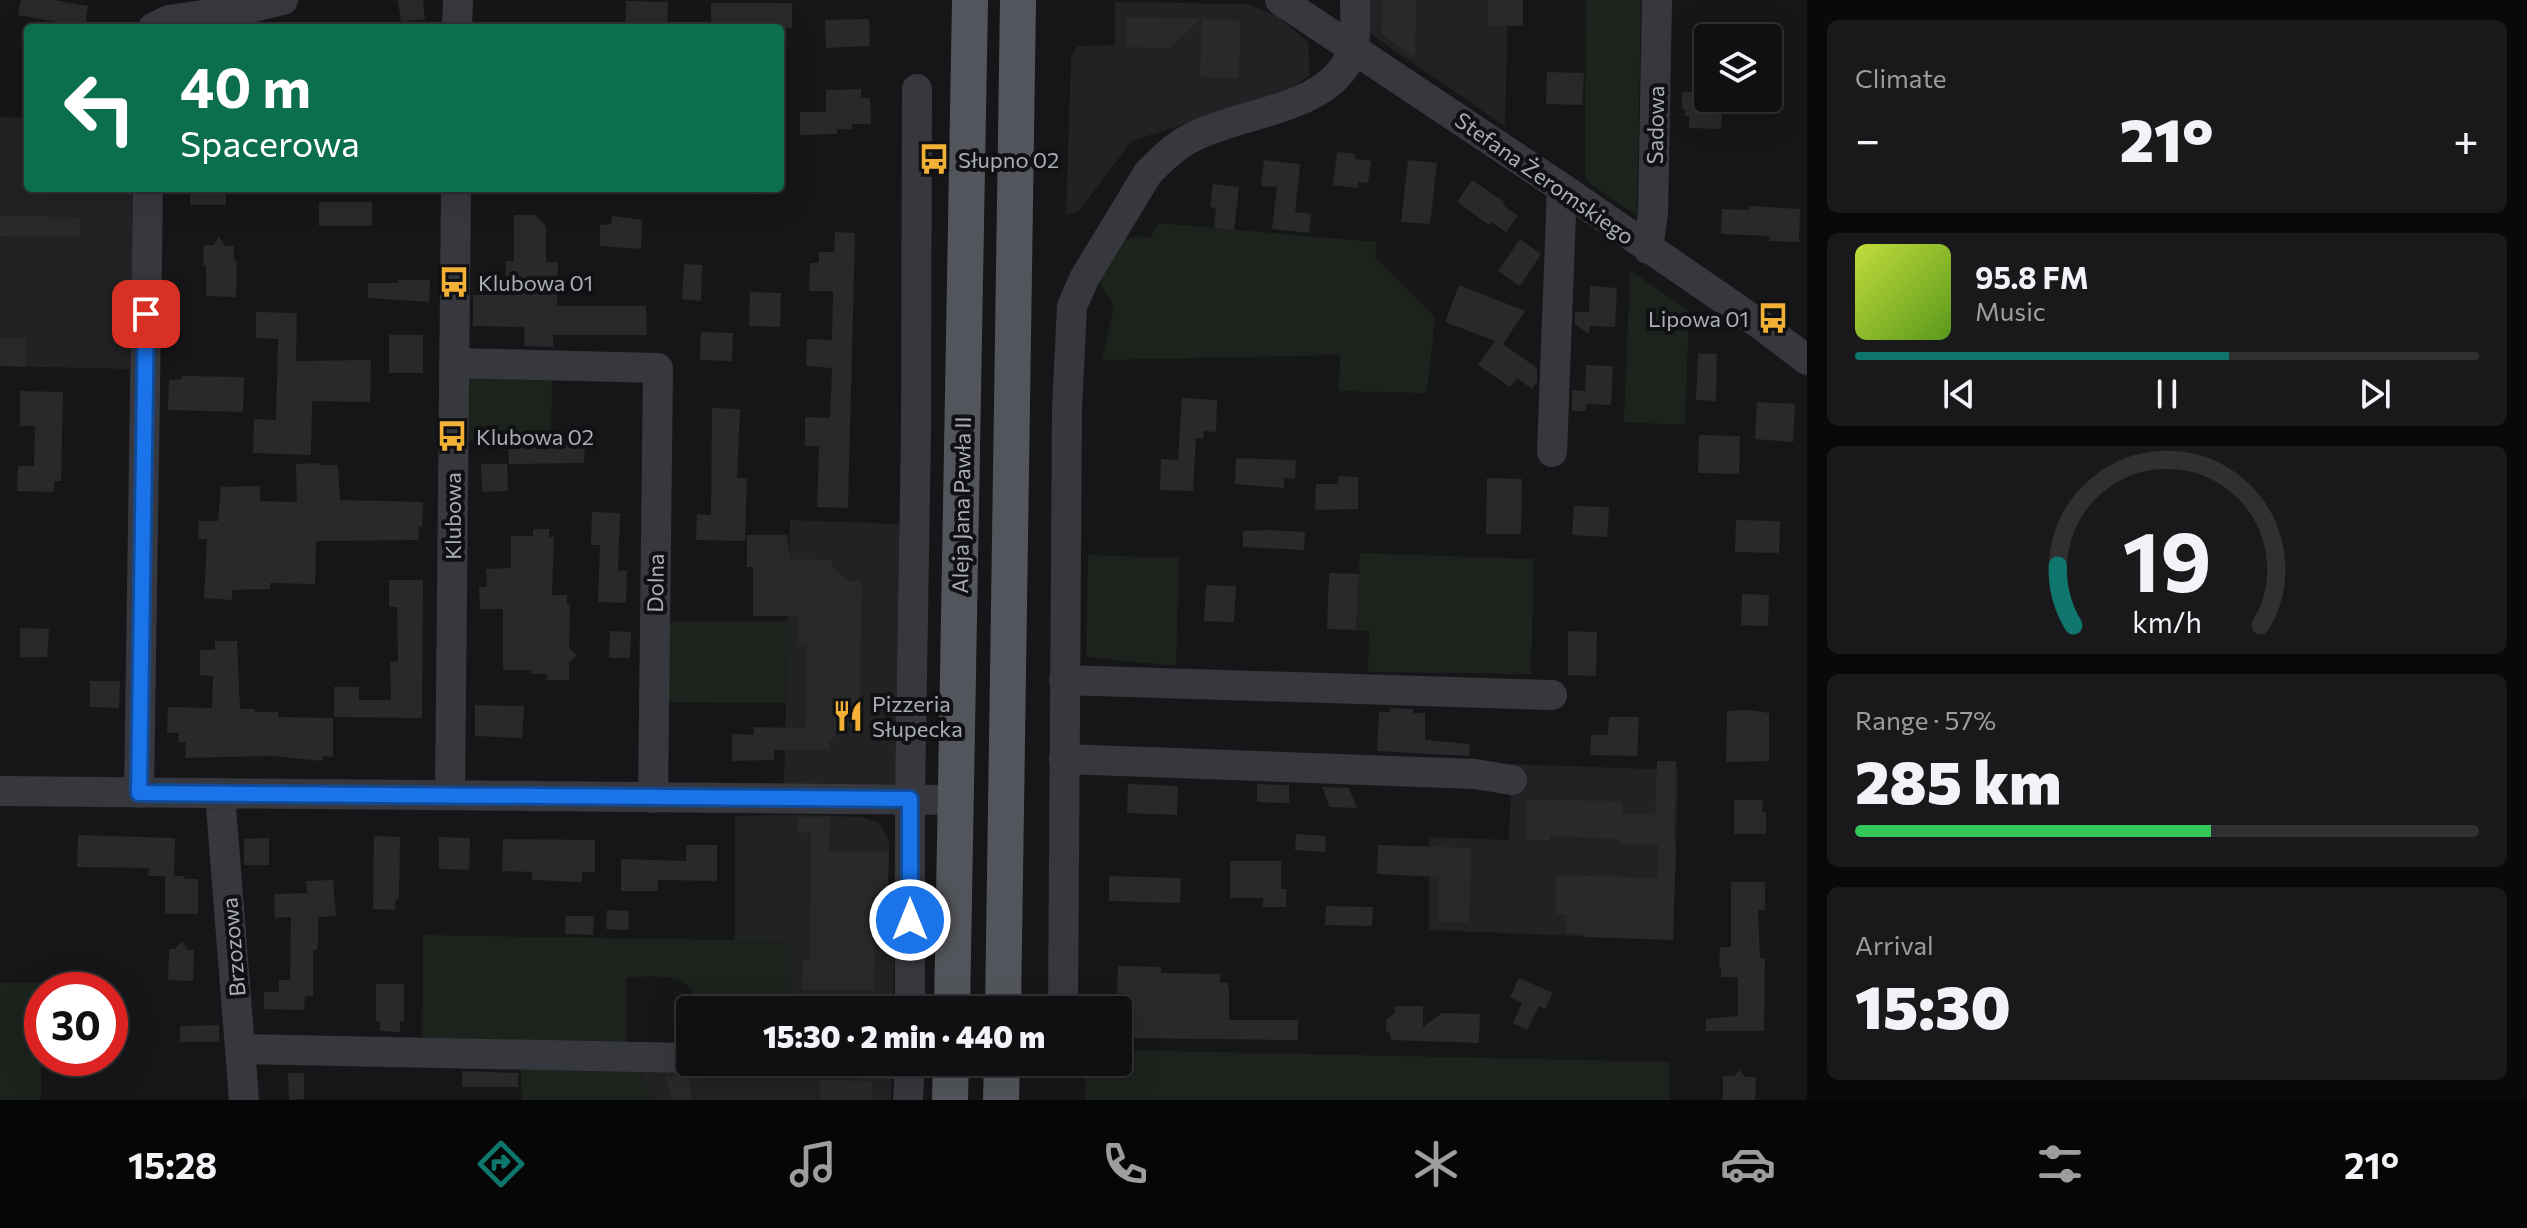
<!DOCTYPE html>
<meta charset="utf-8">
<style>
body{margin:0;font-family:Commissioner,sans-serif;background:#19191b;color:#f1f3f6;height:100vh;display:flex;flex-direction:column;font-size:30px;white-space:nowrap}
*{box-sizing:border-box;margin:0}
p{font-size:26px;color:#9c9d9f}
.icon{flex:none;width:44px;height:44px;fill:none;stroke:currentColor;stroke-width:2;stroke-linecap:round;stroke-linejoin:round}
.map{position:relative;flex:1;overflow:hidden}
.side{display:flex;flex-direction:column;gap:20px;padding:20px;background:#09090a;width:720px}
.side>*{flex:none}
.hud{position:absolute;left:24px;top:24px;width:760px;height:168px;border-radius:8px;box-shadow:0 8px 32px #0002,0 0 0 2px #303032;background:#0b6e4f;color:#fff;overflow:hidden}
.fabs{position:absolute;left:1694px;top:24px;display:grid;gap:16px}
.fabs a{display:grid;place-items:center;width:88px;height:88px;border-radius:8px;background:#101012;box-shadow:0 8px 32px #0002,0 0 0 2px #303032;font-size:40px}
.speed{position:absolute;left:24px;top:972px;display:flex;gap:16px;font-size:40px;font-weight:700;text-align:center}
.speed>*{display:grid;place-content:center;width:104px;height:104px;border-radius:50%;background:#101012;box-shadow:0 8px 32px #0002,0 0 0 2px #303032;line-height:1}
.speed .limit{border:12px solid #d22;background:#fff;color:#111}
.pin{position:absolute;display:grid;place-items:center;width:68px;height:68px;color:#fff;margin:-34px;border-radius:16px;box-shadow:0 4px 12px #0006}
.me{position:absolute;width:88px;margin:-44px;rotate:0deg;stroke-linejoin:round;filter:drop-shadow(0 0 6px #0008)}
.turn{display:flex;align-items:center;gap:28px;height:168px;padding:0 24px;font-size:36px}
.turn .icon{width:104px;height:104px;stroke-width:2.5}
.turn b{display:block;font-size:56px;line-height:68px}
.big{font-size:60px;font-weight:800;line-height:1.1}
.side .card{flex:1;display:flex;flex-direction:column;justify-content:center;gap:12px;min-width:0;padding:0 28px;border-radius:12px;background:#19191b}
.side .dial{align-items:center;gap:0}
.dial svg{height:208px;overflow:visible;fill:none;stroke:#303032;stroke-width:7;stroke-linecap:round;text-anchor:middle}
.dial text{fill:#f1f3f6;stroke:none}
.song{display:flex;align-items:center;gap:24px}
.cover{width:96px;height:96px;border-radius:12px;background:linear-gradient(135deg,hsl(70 70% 55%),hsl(90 70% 35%))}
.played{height:8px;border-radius:4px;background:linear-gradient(90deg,#0f766e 60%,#303032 60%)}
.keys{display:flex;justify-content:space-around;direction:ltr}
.heat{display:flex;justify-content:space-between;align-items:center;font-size:44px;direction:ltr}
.charge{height:12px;border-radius:6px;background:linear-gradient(90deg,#34c759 57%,#303032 0)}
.trip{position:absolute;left:676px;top:996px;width:456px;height:80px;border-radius:8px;background:#101012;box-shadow:0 8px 32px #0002,0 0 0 2px #303032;font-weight:800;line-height:80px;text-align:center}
.menu{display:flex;height:128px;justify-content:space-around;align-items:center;background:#060607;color:#9c9d9f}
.menu .icon{width:56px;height:56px}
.menu .on{color:#0f766e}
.menu b{font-size:36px;color:#f1f3f6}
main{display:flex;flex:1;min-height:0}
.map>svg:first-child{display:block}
.built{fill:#222225}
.green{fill:#1c231d}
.building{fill:#29292c}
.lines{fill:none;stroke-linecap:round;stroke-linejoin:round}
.minor{stroke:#37383d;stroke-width:30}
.major{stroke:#53555c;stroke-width:36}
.route-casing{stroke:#114b97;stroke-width:20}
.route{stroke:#1a73e8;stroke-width:14}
.labels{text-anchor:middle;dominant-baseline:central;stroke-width:8;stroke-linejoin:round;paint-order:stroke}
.street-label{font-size:22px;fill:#a8adb8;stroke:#111113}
.poi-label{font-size:22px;fill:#a8adb8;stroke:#111113;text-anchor:start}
</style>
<main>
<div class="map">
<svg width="1807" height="1100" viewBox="0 0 1807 1100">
<rect width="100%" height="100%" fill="#161618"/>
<path class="built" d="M1367,0H1508L1505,126L1366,31Z
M1115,2L1247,4L1278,16L1308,43L1310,75L1289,90L1132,141L1079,211L1066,215L1071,58L1078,46L1115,45Z
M0,117L28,118V188H133L130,369L0,366Z
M790,520L901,524L898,784L784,785Z
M1512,764L1678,770L1673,940L1429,930V837L1509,840Z
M797,815L861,817L880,823L886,834L889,842L888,882L895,903L893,1010H789L790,941L735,940V816Z
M637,1066L892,1072L891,1100H654Z"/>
<path class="green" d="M1586,0H1641L1637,216L1585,180Z
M1158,223L1377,242L1375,257L1435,317L1427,393L1339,391L1340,355L1102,360L1113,311L1112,302L1099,282L1122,241L1139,236L1150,238Z
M1630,270L1689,311L1685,425L1624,422Z
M468,377L552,378L551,437L467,439Z
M1360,553L1534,559L1531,674L1368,672L1369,631L1356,630Z
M1088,555L1179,558L1176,666L1086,657Z
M789,621L787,703L666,702L668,622Z
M423,935L790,941L789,1010H699C694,970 657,977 626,977V1051L422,1047Z
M0,983H50V990H42L41,1100H0Z
M1118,1050L1670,1062L1669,1100H1085V1062H1118Z
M521,1065L637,1066L654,1100H522Z"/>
<path class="building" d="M21,0H52L88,6L85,27L18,15Z
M398,0H423L425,19L401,22Z
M1382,0H1416L1415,58L1381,34Z
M1488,0H1523V26H1488Z
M626,1L668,2L667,28H625Z
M711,3H792V28H711Z
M1127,17L1201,19L1170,48L1126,47Z
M869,19L870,46L826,48L825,20Z
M1202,19L1240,21L1239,78L1200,77Z
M1547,72L1584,73L1582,105L1546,104Z
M861,89V98H870L871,124H852V129H837V134L800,135V112H826V90Z
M1682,92H1708V98H1715V108H1722L1721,129L1689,128V116H1685V109H1682Z
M1337,152L1356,154L1355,159L1371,161L1368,183L1358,182V188L1333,185Z
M1264,160L1300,164L1295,212L1311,214L1309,233L1272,229L1277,187L1261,186Z
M1408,160L1437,163L1430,224L1401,222Z
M1472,180L1504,202L1503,205L1518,216L1506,232L1491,222L1489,225L1457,202Z
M1213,184L1239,187L1234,230L1214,228L1216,208L1210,207Z
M190,188H226V205H190Z
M319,202H372V226H319Z
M1749,206L1800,209L1799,242L1769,241L1770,236L1721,234L1722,209L1749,210Z
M514,215H535L546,226V262H558L557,306H646L647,335H553V347L524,346L525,327L473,326V295H505L506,261H514Z
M0,216L81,217L80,237L0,236Z
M612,216L642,220L641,249L600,246V225L611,224Z
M835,232L855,233L848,508L817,507L819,446H805V417L830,418L832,368L806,366L807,339L832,340L833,291H809L810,263H819V252H834Z
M219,237L225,246H234V261H237L236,297L206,296V265H203L204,245H213Z
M1520,239L1541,254L1520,286L1498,271Z
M684,264L702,265L701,301L682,299Z
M398,280H430L429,302L368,298V283H398Z
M1459,285L1525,311L1503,344L1537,368V382L1532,389L1517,378L1510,387L1478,365L1495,341L1445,322Z
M1590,286L1617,288L1615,327L1590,326L1589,334L1575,324V312H1589Z
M750,292L781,293L780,327L749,326Z
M256,312L297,313L296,361L371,360L370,402L312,401L311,455L253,453L254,419L276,420L278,339L256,338Z
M701,332L733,333L732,361L700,360Z
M389,335H423V373H389Z
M0,338H26V367L0,366Z
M1698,353L1717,354L1716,401L1696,400Z
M1586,365L1613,366L1611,405L1586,404V411H1572V390L1585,391Z
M182,376L244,377L243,412L168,410L169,380L182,379Z
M20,391L63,392L61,481H54V492L17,491L18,466H34L35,426H20Z
M1182,398L1217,400L1216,432L1204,431L1203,439L1196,438L1193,491L1160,490L1161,459L1178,460Z
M1757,402L1795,404L1793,442L1755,439Z
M712,408L740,409L737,478H747L745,541L696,540L697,514L711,515Z
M1699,435L1740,436L1739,474L1698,473Z
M559,437L585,438L584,463L509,464L508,440Z
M1236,458L1296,460L1295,479L1284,478V488L1235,484Z
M320,463V465H338L340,500L423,502L422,527H419L418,540L316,541L315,584L270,583V589L232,590V600L204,598L207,539H198L199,521H218L221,487L260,486V501L297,502L296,464Z
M481,464H507L508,491L482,492Z
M1338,476L1358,477V509L1315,510L1316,484H1338Z
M1487,478L1522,479L1521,534H1486Z
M1574,506L1609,507L1607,537L1572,535Z
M592,512L620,513L618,570L627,571L626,603L598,602L600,545H591Z
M1736,520L1780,521L1779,553L1735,552Z
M533,529H549V537H554L552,595H567V604H570L569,648L577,655L569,663V680H547V674H531V670H503V609H480L479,587H487L486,569L511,568V536H533Z
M1270,530L1305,532L1304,550L1243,547V531Z
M747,535H787L790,559L832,560V566L848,581H862L859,727L845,726L829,742V750H774V760L732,761V734L754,735V727L805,728L807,645L798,644L799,616H753V567H747Z
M1329,573L1359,574L1356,630L1327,629Z
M389,580H423L422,718L334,717V687H359V700H391L390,662L398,661L397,607H389Z
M1206,585L1236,586L1234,622L1204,621Z
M1742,594L1769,595L1768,626L1741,625Z
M20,628L49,629L47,657H20Z
M610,631L631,632L630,658H609Z
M1568,631L1597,632L1596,676L1568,675Z
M215,641H237L240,709H255V712H278V717L333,718V757L323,756L322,761L272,756L185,758L186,742H178L179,733H167L168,707L212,708L213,676L200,675V650H215Z
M90,681H120L119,708L90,707Z
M475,705L524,706L522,738L475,736Z
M1390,708L1413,709V713H1425V740L1470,744L1469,756L1377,751L1379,712H1390Z
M1749,710L1769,713V761L1726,762L1727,711Z
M1609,717H1639L1637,756L1590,755L1591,735H1608Z
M1657,761H1676L1674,845L1620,844L1621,839L1550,836V840H1527V800L1622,801V814L1655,815Z
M1128,784L1178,786L1177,815L1127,813Z
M1257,784L1289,785V803L1257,802Z
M1322,787L1349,788L1357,808L1330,807Z
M1734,800H1763L1762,812H1766V834H1734Z
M797,817H830L829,852H889L888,882L892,893V942H875L874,991L802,990L803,960H810L811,833L797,832Z
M1296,834L1326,836L1325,852L1295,850Z
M78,835L175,838L174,876H184L185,879H198V914H165V876H148L149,868L77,867Z
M374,836L400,837L399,899H396L395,910L373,909Z
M439,837L470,838L469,870L439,869Z
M269,838V865H244V839Z
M503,839L595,840V872H582V882L532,880V872L502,871Z
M686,845H717V881L658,880V891H621V859L686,861Z
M1378,845L1471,848L1469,922H1438L1439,877L1377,874Z
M1658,845H1676L1673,940L1584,937V934L1566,933L1567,915L1555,914L1557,875L1658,878Z
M1230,861H1281V889H1286V907H1263V898H1230Z
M1109,876L1181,878L1180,903L1109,901Z
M333,880L336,916L318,917V944L317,950H313V996H305L304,1010L264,1009V992H279V980H290L291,917L275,918L274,894L307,893L306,881Z
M1731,882H1765V910H1758L1760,958H1765L1764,1031H1706V1019L1738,1016V977H1721V968H1719L1720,947H1731Z
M1326,906L1373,907L1372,926L1325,925Z
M607,910L629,911L628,930L606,929Z
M566,916H594L593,935L565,934Z
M182,941L188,950H194L193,981L168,980L169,949H175Z
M1118,966L1161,967V973L1220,974V983H1228V990L1229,989V1020H1298V1040L1125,1038L1126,994L1117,993Z
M1519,978L1553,993L1545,1009L1539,1006L1527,1030L1513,1023L1522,1003L1510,997Z
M376,984H404V1021L400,1022V1032L380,1031V1021H376Z
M1395,1006H1423V1027L1442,1013L1480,1014L1479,1043L1391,1040L1390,1034L1386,1030V1020L1395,1012Z
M219,1025V1042H180V1026Z
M1740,1070L1745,1077H1756L1755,1100H1723V1076H1734Z
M462,1071L518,1073V1087H462Z
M288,1073H304V1099L289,1100Z
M665,1076H688L692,1097L689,1098L690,1100H672Z
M820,1080L872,1081V1100H820Z"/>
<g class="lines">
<path class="minor" d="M1280,0L1562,188L1761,325L1807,360
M153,28L169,20L245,9L283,0
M457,28L458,0
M1648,249L1653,213L1657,0
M454,363L658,368L653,798
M1552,452L1562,188
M1064,680L1552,695
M1064,759L1475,774L1512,780
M0,791L954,800
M139,793L148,188
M220,794L244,1100
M450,795L456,188
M910,1010V799L916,431L917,89
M1063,1010L1067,409L1072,306L1085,277L1148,173C1161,160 1175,146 1191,138C1240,111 1334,111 1353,49C1357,35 1355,15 1355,0
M241,1049L690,1058
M797,1062L910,1064
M908,1100L910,1062"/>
<path class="major" d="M952,1010L970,0
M1003,1010L1018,0
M950,1100L951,1062
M1001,1100L1002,1062"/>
</g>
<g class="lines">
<defs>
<path id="route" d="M146,314L139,793L910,799V920"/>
</defs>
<use href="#route" class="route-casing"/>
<use href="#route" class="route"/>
</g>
<defs>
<symbol id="bus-bare" viewBox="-9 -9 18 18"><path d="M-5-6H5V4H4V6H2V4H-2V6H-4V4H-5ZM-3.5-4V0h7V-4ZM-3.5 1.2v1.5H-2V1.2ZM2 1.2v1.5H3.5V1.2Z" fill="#f2b134" stroke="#111113" stroke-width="2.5" paint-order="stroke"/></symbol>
<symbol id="restaurant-bare" viewBox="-9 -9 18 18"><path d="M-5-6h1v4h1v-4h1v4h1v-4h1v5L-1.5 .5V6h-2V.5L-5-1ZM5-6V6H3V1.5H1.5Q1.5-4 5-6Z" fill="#f2b134" stroke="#111113" stroke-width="2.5" paint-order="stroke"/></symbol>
</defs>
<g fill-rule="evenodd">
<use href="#bus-bare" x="912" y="137" width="44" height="44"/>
<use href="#bus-bare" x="432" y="260" width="44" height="44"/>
<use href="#bus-bare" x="1751" y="296" width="44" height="44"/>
<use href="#bus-bare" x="430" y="414" width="44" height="44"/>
<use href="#restaurant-bare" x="826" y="694" width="44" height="44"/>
</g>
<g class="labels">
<g class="street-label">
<text transform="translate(1655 125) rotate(-89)">Sadowa</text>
<text transform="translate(1545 178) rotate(35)">Stefana Żeromskiego</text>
<text transform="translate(961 505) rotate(-89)">Aleja Jana Pawła II</text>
<text transform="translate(452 516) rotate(-90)">Klubowa</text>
<text transform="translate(655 583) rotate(-89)">Dolna</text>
<text transform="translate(233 947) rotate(-95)">Brzozowa</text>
</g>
<g class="poi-label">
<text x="958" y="159">Słupno 02</text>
<text x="478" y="282">Klubowa 01</text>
<text x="1749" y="318" text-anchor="end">Lipowa 01</text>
<text x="476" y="436">Klubowa 02</text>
<text x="872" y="703">Pizzeria<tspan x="872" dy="25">Słupecka</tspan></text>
</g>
</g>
</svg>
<div class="fabs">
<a><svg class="icon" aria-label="layers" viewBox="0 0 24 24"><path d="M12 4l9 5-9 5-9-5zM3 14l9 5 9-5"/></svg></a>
</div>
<div class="speed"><div class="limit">30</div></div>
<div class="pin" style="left:146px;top:314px;background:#d93025"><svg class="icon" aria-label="arrive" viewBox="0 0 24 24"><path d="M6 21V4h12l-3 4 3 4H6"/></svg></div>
<svg class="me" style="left:910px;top:920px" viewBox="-20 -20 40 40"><circle r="17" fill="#1a73e8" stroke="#fff" stroke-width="3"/><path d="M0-11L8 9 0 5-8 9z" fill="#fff"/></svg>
<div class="trip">15:30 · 2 min · 440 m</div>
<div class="hud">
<div class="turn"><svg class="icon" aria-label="left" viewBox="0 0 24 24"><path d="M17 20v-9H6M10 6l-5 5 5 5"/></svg><div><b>40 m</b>Spacerowa</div></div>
</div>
</div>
<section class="side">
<div class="card"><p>Climate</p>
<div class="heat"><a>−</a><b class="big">21°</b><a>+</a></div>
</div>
<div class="card">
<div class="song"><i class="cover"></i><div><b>95.8 FM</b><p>Music</p></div></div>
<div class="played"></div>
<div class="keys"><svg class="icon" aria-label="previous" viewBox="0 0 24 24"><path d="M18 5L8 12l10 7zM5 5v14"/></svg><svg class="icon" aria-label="pause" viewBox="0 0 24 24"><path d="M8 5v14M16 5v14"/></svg><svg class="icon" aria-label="next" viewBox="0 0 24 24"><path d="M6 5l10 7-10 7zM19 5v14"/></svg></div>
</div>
<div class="card dial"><svg viewBox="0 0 100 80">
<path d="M14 69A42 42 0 1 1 86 69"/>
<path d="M14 69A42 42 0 0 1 8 46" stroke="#0f766e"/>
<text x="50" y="56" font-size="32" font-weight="700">19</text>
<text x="50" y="72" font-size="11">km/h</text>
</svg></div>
<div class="card"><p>Range · 57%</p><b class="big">285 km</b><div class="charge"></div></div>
<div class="card"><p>Arrival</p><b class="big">15:30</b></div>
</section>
</main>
<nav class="menu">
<b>15:28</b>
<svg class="icon on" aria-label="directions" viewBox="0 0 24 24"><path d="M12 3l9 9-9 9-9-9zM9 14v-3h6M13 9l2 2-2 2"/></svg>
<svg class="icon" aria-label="music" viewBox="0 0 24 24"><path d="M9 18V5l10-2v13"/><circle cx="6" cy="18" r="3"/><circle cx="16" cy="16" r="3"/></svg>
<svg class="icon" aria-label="phone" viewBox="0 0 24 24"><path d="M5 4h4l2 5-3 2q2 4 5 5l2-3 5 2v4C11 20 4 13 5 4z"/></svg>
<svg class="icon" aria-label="climate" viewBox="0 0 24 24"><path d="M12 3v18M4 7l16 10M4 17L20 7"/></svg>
<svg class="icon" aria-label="car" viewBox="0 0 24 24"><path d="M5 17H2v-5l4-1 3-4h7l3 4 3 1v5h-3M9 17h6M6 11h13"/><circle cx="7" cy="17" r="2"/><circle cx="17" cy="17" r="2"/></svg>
<svg class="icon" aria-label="filters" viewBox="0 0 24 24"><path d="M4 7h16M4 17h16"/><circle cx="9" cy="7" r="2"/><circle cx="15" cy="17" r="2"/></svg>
<b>21°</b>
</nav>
